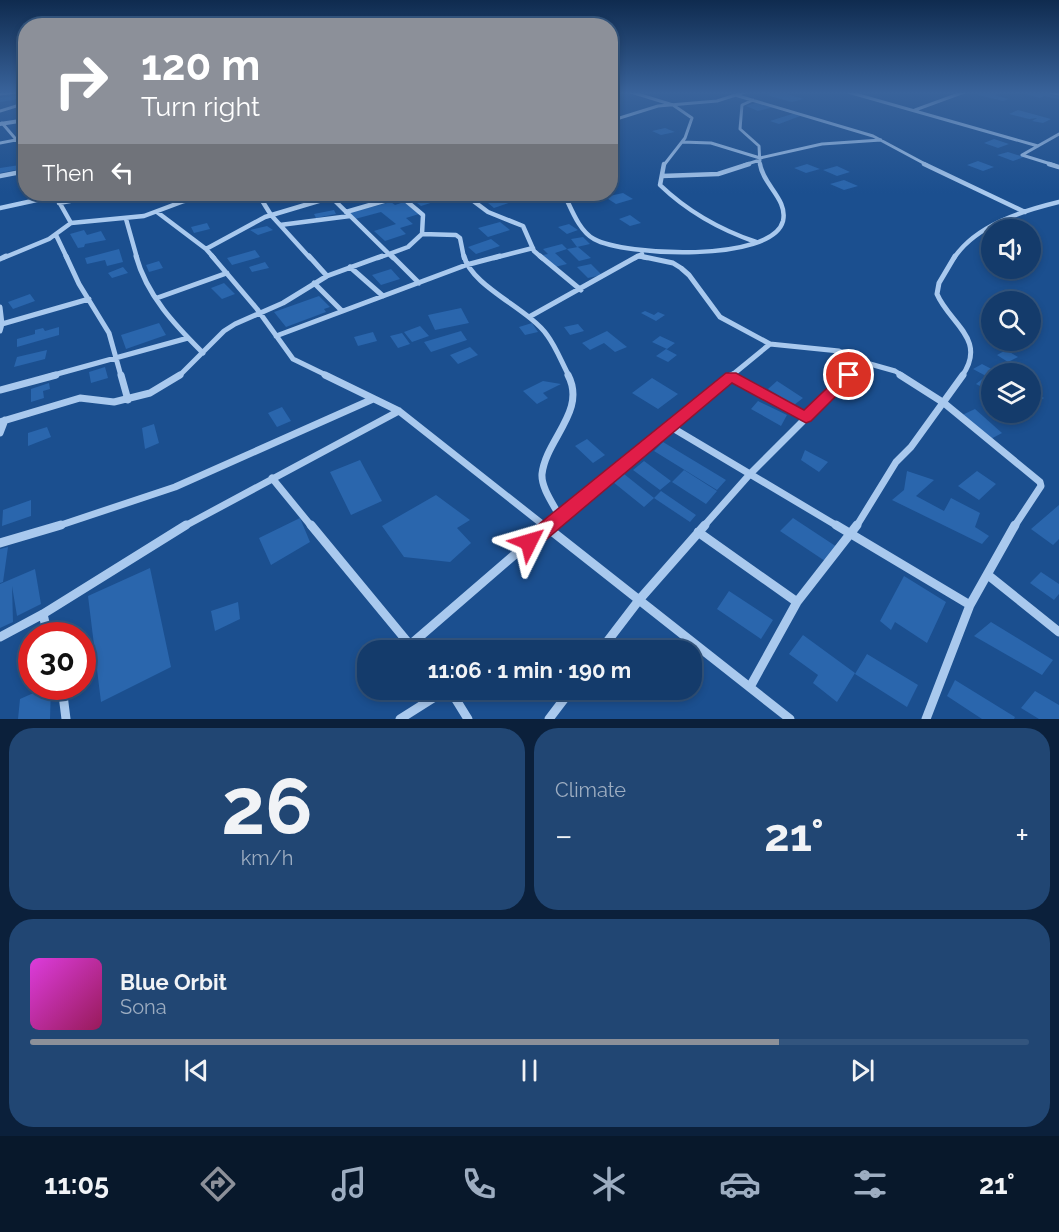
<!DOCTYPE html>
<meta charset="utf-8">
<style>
body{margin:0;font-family:Raleway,sans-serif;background:#214673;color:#f1f3f6;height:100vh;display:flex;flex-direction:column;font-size:22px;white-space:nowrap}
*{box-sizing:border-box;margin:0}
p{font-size:20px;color:#9dadc1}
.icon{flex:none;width:33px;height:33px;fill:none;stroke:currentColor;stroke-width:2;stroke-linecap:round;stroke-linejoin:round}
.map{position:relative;height:719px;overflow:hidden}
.sheet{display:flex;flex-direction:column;gap:9px;padding:9px;background:#0b203b;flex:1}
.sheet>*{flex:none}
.guide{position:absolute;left:18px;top:18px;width:600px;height:183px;border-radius:24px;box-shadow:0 3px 9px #0003,0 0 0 2px #33557e;background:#8c9099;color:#fff;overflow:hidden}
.tools{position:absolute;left:981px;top:219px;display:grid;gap:12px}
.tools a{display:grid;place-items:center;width:60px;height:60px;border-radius:50%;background:#143b6b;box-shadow:0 3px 9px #0003,0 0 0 2px #33557e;font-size:30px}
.speed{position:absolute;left:18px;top:622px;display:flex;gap:12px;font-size:30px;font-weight:700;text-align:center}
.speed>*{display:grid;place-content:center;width:78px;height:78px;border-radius:50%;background:#143b6b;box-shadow:0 3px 9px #0003,0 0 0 2px #33557e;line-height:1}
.speed .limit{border:9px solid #d22;background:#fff;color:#111}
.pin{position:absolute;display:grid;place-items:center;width:51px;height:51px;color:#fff;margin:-26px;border:3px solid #fff;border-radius:50%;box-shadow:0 2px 6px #0007}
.me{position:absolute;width:66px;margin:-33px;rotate:50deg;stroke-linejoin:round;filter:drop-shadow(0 0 4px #0008)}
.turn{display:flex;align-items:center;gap:21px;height:126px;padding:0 24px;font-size:27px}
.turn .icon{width:78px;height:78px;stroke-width:2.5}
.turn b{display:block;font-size:42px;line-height:51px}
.then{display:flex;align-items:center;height:57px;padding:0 24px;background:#0003;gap:12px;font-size:22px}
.big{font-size:45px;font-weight:700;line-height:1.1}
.sheet .card{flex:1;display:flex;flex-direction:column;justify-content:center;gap:9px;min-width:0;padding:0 21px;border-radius:24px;background:#214673}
.sheet .dial{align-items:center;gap:0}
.dial b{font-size:78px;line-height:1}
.song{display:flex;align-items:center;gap:18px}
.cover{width:72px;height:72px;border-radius:9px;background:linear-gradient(135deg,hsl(300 70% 55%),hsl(330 70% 35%))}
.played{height:6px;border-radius:3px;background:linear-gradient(90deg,#8c9099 75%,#33557e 75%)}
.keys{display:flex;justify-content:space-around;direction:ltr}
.heat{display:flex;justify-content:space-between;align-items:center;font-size:33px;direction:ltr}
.sheet .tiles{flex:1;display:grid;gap:9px;grid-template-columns:1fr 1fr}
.card:last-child{grid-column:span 2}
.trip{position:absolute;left:357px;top:640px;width:345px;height:60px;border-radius:24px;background:#143b6b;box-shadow:0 3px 9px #0003,0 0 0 2px #33557e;font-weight:700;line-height:60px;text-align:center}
.tab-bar{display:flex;height:96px;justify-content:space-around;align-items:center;background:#08182b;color:#9dadc1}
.tab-bar .icon{width:42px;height:42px}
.tab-bar .current{color:#8c9099}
.tab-bar b{font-size:27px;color:#f1f3f6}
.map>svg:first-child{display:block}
.building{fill:#2a66ad}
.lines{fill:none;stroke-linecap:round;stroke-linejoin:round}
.minor-far4{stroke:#a9c9ee;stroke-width:3}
.minor-far3{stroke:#a9c9ee;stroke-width:4.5}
.minor-far2{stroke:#a9c9ee;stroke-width:5}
.minor-far1{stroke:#a9c9ee;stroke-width:7}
.minor{stroke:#a9c9ee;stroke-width:9}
.tertiary{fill:#a9c9ee;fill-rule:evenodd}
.route{fill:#e11d48;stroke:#92132f;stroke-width:1.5}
</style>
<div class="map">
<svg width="1059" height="719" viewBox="0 0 1059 719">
<rect width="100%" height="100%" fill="#1b4f8f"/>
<path class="building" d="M780,92L804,99L792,102L766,95Z
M985,92L998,94L994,95L1009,99L1003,101L978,95Z
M1020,92H1044L1059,96V99L1044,96L1040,98Z
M26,94V98L0,102V98Z
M759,102L774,107L758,111L746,106Z
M1018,110L1051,119L1043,123L1032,121L1037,118L1029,119L1009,114Z
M795,113L803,115L779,124L770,121Z
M665,128L675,132L661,135L652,131Z
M994,139L1009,144L998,148L984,143Z
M1008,152L1024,157L1013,161L997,155Z
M978,161L994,167L983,171L967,165Z
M26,164V168L0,173V168Z
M807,164L820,169L806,173L794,168Z
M837,166L850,172L837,176L823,170Z
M844,180L858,186L844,190L830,184Z
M623,193L633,199L616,204L605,197Z
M420,194L425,197L438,194H459L421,206L409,197Z
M508,197L514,201L494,208L488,203Z
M391,202L395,205L404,202L419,214L406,218L413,224L400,228L406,234L385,241L374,231L396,224L381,212L355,219L348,213Z
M334,210L336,214L316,218L314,214Z
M630,215L641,223L630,226L619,219Z
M500,222L510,230L488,237L478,228Z
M207,223L210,229L194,233L191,227Z
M569,224L578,230L567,234L558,227Z
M267,226L273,230L258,235L250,230Z
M84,230L87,235L101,231L106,240L85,244L84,247L78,248L70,234Z
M583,237L590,244L577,247L571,239Z
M491,239L500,246L476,254L468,247Z
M562,244L567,249L555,253L567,264L555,267L543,255L548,254L543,249Z
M578,247L591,258L579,261L567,249Z
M119,249L123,262L107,266L105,260L87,264L85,258Z
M255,250L260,257L232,265L227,258Z
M159,261L163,268L149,272L146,265Z
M265,262L269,268L252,272L249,267Z
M591,264L602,275L588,278L577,267Z
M123,267L128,273L112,278L108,273Z
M391,269L400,279L381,285L372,275Z
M224,283L235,294L222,299L211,288Z
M30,294L35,301L13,309L8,302Z
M319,296L330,307L324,309L326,312L286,327L274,312Z
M461,308L469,323L435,330L428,315Z
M645,311L654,315L658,312L665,315L656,321L641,313Z
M159,323L166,335L126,349L121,335Z
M532,323L538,332L525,335L519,327Z
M578,324L584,331L570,335L564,327Z
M420,326L429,336L412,342L404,332Z
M59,327V335L17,347V339L35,334V330L43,328L45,331Z
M461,331L467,340L431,352L424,342Z
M607,331L627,347L615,352L604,343L590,350L582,343Z
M373,332L377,341L358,346L354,337Z
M402,333L410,344L398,348L390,336Z
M660,336L675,343L667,349L652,342Z
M470,347L478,355L458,364L450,355Z
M666,349L677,355L668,362L656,356Z
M47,350L45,359L14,367L17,357Z
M1006,350L1018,357L1008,362L997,355Z
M982,364L1001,374H992V392L976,384L986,376L973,369Z
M105,367L108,378L91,383L89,372Z
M652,378L678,394L658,409L632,393Z
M543,381L561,384L543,393L548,398L537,404L523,391Z
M777,381L803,398L794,405L768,389Z
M49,383L50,389L43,391L44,398L31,402V389Z
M1030,390L1044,398L1030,407Z
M758,401L787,415L781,426L751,409Z
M282,407L291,421L277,427L268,413Z
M975,409L1002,433L989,440L960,416Z
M154,424L159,443L145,449L142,428Z
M47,427L51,437L28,446V433Z
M587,439L605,455L593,463L575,446Z
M663,442L726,480L717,490L654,451Z
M805,450L828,462L819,472L801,460Z
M360,460L382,501L351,515L330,472Z
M644,461L671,481L660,490L633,470Z
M684,470L717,491L706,504L672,482Z
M907,471L934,480L916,496L944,511L951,498L980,513L975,527L989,536L982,544L892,500L904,490Z
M977,471L996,484L979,500L958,486Z
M624,474L654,498L644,507L613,482Z
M661,491L696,515L690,522L654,498Z
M436,495L470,520L457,528L471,543L450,562L404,557L382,526Z
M31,500V516L2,526L3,510Z
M1059,505V539L1053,545L1031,529Z
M300,518L310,542L271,565L259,538Z
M793,518L837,547L825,561L780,531Z
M8,547L3,582L0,583V549Z
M150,568L171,667L101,702L88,596Z
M35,569L41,604L17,616L12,586L13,622L0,628V584Z
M1041,572L1059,584V594L1054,600L1030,583Z
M904,576L946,602L927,643L895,622L891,630L880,621Z
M729,591L773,620L761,639L717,609Z
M238,602L240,619L215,631L211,611Z
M991,622L1053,660L1042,675L974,636Z
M803,635L855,673L837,702L813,683L818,675L789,654Z
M867,654L918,685L907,707L855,674Z
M955,680L1015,717L1014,719H982L947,696Z
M47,687H51L50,719H18L20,699Z
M1035,691L1059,705V719H1039L1021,708Z"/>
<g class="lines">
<path class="minor-far4" d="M631,92L673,105L692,118L685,138L664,165
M848,92L1038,146
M1050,92L1059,94
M0,94L15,92
M735,95L873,136L927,165
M753,100L742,105L740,129L759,146L760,165
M915,110L964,92
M0,111L26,103
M610,121L658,106L717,101L745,92
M2,123L26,151
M682,142L711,143L760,158L822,144L881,140
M0,143L26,138
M744,165L760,160
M1054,165L1022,155L1059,134"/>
<path class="minor-far3" d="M664,164L660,185C687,211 721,230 756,242
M924,164L1025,212
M1049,164L1059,167
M0,176L26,171
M662,176L718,174L749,164
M258,194L271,215L310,258
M464,194L488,212L523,226L534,251L542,258
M564,194C571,208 579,231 594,239C624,256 772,263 783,221C788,199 763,185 760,164
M330,196L393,258
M58,200L71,223
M59,203L107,194
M0,208L55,196
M157,212L206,249L214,258
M346,212L401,196
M126,219L137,258
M280,225L350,216
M422,234L456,235L460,238L464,258
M56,235L67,258
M206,249L265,217L342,194
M638,256L647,258
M3,258L49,239L71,223L144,216L184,201L217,194
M378,258L408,247L422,234L423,215L398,194
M494,258L533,248
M635,258L642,254
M954,258C976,225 1022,211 1059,202"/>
<path class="minor-far2" d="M66,256L79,284L109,333L121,376
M136,256C147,296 175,325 203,353
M212,256L257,309L293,359L328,376
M309,256L327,276
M392,256L419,283
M464,256C471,286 529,309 547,335C556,347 562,363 569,376
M540,256L581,290
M640,256L673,263L681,268L689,275L720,317L770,344L839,351L870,364L895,371L903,376
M955,256L939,283L937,294C949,323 988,339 962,376
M0,259L6,256
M350,267L383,296
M314,283L342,311
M157,298L227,273
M0,307L2,324L0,331
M529,317L638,256
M2,324L89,299
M276,336L466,265L500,256
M50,376L188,338
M179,376L224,331L235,324L283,303L327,276L382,256
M731,376L770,344
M848,376L863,361"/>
<path class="minor-far1" d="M121,375L128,400
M325,375L399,411L546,527
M900,375L944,403L1040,482L1041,486L1014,527
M731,376L806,418
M0,390L56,375
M0,422L80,398L114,402L150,393L180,375
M671,427L839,527
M0,433L5,420
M272,478L312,527
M560,517C554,505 541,488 542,474C546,439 587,411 568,375
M55,527L175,487L373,399
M183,527L399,411
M547,527L733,375
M703,527L750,474L849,375
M856,527L896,462L911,447L963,375"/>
<path class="minor" d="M311,525L415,651
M544,525L790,719
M836,525L970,605
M698,532L797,602
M0,543L61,525
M988,575L1059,632
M43,614L48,636
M0,637L43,614L186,525
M410,645L549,525
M600,651L639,600L705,525
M62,687L66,719
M750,687L797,602L857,525
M450,690L468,719
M400,719L446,690
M549,719L571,690
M926,719L970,605L1015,525"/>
<path class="tertiary" d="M26,118V122L0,126V122Z"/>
</g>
<linearGradient id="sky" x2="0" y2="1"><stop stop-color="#0f2b4f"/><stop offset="0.48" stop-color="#39639b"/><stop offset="1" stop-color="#39639b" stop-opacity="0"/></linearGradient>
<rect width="1059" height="193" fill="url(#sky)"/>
<path class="route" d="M849,370L854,372L856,375L854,378L811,421L806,423L732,383L536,548L529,550L523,548L520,542L523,537L726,373H736L804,410L844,372Z"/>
</svg>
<div class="tools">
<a><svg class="icon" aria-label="sound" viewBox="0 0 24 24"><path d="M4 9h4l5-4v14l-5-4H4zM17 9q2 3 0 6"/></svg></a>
<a><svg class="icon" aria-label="search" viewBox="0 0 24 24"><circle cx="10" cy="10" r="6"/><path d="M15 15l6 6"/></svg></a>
<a><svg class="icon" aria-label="layers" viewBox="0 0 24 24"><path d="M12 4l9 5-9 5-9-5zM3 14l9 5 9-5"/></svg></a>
</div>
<div class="speed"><div class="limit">30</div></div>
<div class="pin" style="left:849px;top:375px;background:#d93025"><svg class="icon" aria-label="arrive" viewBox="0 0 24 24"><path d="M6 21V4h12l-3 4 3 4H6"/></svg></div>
<svg class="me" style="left:529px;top:542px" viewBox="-20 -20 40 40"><path d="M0-17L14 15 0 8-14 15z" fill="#e11d48" stroke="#fff" stroke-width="4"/></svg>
<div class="trip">11:06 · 1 min · 190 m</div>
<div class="guide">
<div class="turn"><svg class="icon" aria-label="right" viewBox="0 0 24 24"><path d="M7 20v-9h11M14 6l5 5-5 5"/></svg><div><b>120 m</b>Turn right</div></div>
<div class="then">Then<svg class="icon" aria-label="left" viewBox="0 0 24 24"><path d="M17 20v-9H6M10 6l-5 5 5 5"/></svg></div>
</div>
</div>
<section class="sheet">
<div class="tiles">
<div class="card dial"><b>26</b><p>km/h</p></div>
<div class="card"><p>Climate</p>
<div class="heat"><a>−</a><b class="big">21°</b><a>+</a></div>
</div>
<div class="card">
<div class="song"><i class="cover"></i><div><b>Blue Orbit</b><p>Sona</p></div></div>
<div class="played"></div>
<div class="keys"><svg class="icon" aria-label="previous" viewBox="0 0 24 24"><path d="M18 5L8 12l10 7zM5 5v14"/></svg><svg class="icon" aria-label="pause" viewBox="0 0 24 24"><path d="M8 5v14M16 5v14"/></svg><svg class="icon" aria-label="next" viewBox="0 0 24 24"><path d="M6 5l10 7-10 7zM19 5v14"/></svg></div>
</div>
</div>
</section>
<nav class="tab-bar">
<b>11:05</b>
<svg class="icon current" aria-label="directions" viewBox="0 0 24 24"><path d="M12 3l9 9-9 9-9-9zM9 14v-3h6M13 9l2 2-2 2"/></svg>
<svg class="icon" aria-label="music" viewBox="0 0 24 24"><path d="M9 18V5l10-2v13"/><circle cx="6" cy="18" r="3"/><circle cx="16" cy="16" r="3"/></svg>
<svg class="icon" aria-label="phone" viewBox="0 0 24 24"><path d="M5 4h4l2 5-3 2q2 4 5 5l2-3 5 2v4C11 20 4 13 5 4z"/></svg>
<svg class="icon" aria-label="climate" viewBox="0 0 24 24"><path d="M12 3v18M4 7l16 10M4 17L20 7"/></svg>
<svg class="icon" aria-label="car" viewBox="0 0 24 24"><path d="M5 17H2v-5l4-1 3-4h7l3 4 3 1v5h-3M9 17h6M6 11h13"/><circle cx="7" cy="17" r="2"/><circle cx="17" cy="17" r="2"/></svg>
<svg class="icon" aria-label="filters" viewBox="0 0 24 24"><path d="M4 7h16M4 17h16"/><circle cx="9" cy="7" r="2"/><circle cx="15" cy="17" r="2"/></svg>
<b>21°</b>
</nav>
